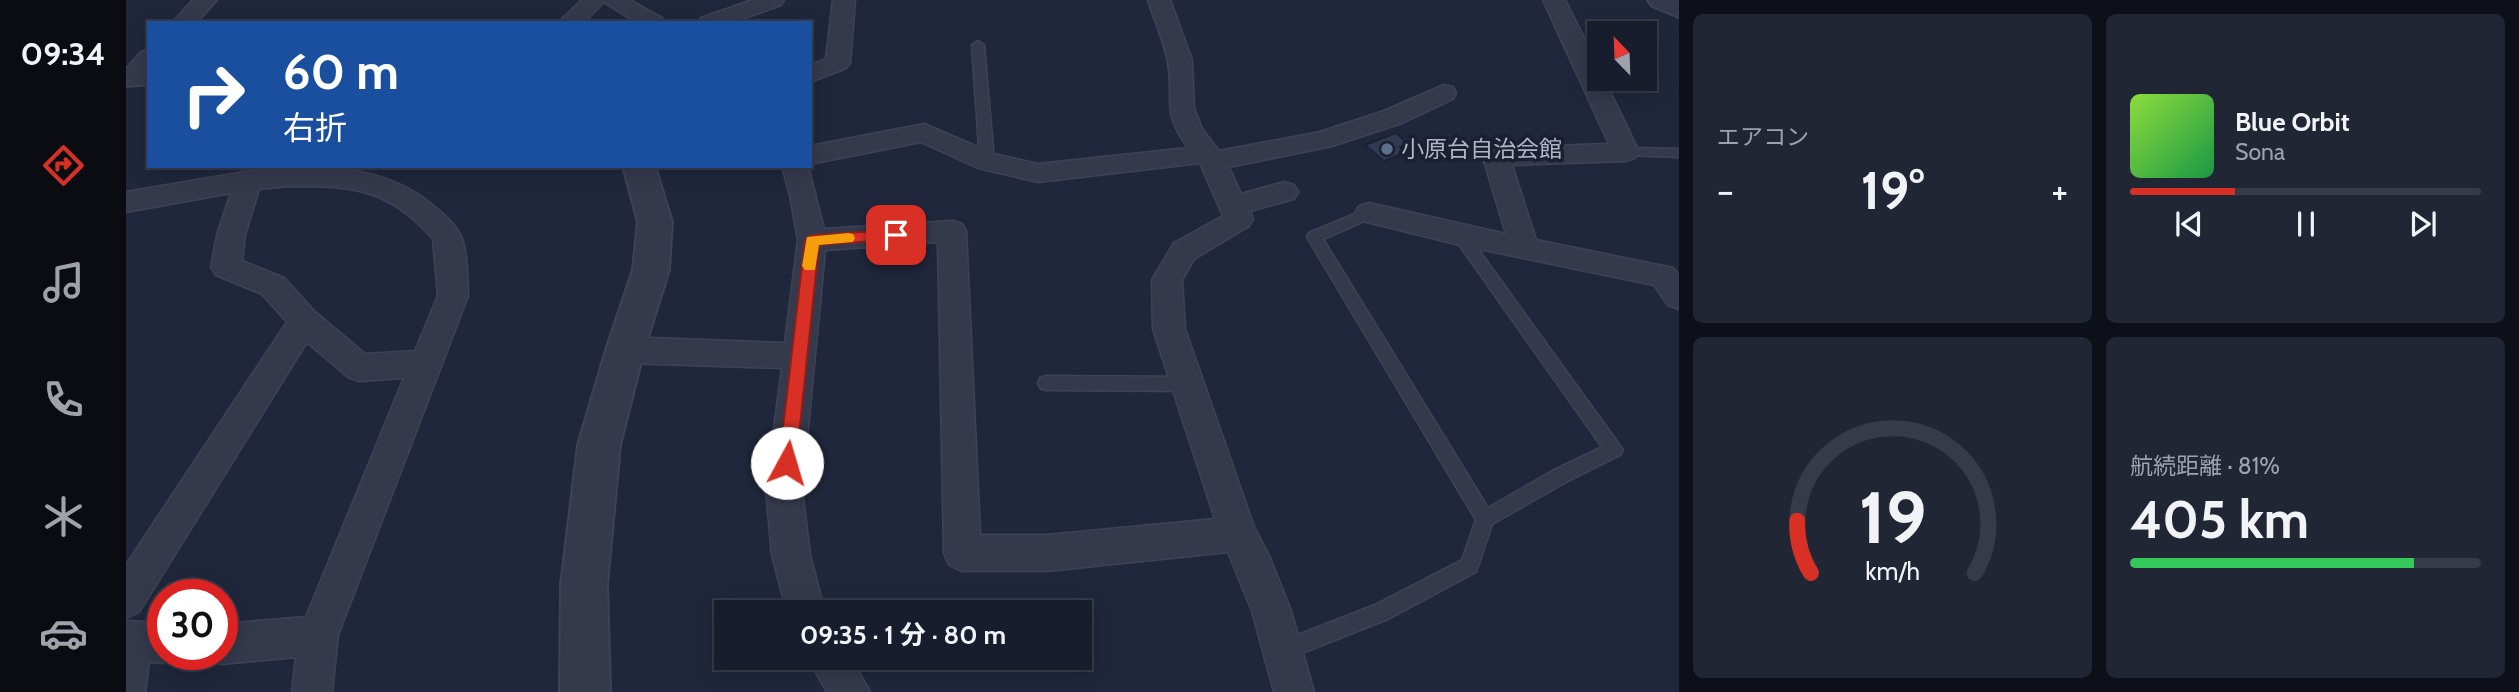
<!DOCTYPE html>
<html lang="ja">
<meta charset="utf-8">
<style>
body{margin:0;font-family:Cabin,"Noto Sans JP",sans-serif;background:#212635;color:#f1f3f6;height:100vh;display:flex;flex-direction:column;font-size:26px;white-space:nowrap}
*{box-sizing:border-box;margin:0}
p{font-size:23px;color:#9fa2aa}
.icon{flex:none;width:38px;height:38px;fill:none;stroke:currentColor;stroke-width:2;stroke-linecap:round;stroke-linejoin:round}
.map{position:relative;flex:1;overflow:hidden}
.drawer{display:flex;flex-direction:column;gap:14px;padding:14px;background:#0d1019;width:840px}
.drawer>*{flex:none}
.top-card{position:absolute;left:21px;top:21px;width:665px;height:147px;border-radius:0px;box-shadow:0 4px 18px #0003,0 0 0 2px #363b49;background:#1a4fa0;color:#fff;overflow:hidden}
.needle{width:46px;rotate:337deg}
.tools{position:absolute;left:1461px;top:21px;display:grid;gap:14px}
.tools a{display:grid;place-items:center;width:70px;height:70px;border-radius:0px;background:#181d2d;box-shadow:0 4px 18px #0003,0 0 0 2px #363b49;font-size:35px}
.speed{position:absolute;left:21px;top:579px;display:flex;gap:14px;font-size:35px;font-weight:700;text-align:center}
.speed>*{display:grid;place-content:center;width:91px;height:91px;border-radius:50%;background:#181d2d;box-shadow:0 4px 18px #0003,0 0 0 2px #363b49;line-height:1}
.speed .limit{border:10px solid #d22;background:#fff;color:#111}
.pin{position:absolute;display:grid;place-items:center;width:60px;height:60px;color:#fff;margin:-30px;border-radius:14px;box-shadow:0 4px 10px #0006}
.me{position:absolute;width:77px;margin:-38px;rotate:6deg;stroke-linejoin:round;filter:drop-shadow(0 0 5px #0008)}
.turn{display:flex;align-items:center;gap:24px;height:147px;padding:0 21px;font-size:32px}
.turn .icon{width:91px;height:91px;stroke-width:2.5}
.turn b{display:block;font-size:49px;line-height:60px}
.big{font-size:52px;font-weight:700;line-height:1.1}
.drawer .card{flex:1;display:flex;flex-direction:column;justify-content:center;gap:10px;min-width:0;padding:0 24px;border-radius:10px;background:#212635}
.drawer .dial{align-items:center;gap:0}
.dial svg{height:182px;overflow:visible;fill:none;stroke:#363b49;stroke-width:7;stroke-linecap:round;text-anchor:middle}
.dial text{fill:#f1f3f6;stroke:none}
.song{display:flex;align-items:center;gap:21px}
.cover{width:84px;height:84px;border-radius:10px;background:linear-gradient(135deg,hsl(90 70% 55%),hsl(140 70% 35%))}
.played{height:7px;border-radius:4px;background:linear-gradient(90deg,#d93025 30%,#363b49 30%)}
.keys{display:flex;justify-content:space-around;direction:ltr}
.heat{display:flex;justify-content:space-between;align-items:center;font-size:38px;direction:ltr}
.charge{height:10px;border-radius:5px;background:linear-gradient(90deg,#34c759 81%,#363b49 0)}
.drawer .tiles{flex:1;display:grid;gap:14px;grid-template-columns:repeat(2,1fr)}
.trip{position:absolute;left:588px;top:600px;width:378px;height:70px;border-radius:0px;background:#181d2d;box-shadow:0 4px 18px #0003,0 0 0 2px #363b49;font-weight:700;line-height:70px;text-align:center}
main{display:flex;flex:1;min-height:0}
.tab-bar{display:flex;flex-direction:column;width:126px;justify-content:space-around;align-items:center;background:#0a0c12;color:#9fa2aa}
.tab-bar .icon{width:49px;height:49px}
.tab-bar .current{color:#d93025}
.tab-bar b{font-size:32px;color:#f1f3f6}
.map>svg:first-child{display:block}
.building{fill:#323a53;stroke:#1c2133;stroke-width:2}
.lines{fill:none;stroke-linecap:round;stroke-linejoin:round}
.service-casing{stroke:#3d4355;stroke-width:3}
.minor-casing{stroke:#3d4355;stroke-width:3}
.tertiary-casing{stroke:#3d4355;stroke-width:4}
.service{fill:#343a4c;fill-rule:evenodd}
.minor{fill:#343a4c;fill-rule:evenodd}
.tertiary{fill:#343a4c;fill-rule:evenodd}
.route{fill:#d93025;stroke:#8d1f18;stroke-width:2}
.slow{fill:#f59e0b}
.service-dot{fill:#5c6f8a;stroke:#1a1f31;stroke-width:2.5}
.labels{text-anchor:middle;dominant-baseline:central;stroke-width:7;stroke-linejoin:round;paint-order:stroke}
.poi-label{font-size:23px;fill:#afb5c8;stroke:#1a1f31;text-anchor:start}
</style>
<main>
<nav class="tab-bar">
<b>09:34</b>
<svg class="icon current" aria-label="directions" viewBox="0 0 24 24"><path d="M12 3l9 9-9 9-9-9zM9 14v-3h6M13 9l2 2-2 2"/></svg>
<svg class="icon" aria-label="music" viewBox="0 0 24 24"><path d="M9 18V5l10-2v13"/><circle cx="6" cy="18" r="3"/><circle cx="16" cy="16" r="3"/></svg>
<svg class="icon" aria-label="phone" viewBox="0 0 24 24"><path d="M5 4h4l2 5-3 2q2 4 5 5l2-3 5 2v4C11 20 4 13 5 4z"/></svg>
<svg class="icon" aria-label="climate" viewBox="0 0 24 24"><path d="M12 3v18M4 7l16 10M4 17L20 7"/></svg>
<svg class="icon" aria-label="car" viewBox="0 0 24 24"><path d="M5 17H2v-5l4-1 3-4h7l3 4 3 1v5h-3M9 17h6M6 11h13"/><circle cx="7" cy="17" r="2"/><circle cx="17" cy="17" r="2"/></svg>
</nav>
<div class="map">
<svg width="1553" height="692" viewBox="0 0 1553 692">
<rect width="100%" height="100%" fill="#20273c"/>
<path class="building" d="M1270,133L1282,144L1274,147L1281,152L1258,161L1239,145Z"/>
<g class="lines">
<defs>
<path id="service" d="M852,41L858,45L868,162L861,167L854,162L846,45Z
M1500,148L1553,149V157L1495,155L1493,152Z
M1243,208L1248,209L1250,213L1248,217L1197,239L1362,508L1428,470L1476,447L1329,239L1327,235L1329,231H1339L1497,450L1494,455L1440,482L1366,524L1350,572L1262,619L1158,660L1151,657L1148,650L1151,643L1249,605L1336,560L1350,520L1181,237L1183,233Z
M920,376L1063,377L1069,379L1071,384L1069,389L1063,391L920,390L914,388L912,383L914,378Z"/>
<path id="minor" d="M67,0H91L70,23H46Z
M456,0H504L536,18L539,23H511L478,2L457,23H432Z
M626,0H658L655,5L605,23H572L575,18Z
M707,0H729L724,63L720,68L684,82V65L700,59Z
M1022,0H1044L1066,60L1068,108L1076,129L1093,151L1194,132L1258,111L1318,85L1327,87L1330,93L1327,99L1276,123L1206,146L1103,167L1115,194L1158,182L1168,185L1172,192L1168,199L1124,211L1127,219L1123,226L1068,259L1056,280L1059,329L1128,527L1144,558L1165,611L1188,692H1148L1126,611L1102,552L921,571H836L823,565L818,553L812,242L699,250L676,490L684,555L699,612H661L646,555L640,490L656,368L499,363L488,359L483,350L488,341L499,337L659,343L672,240L664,195L656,166H682L698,229L826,221L836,224L840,231L854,535H921L1089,519L1027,329L1026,280L1048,243L1097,216L1074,163L912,182L852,168L795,142L684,164V146L798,124L868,154L912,164L1062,148C1033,109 1050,96 1041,58C1037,39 1028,19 1022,0Z
M1417,0H1439L1474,70V79H1478L1513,152L1509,158L1500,161L1386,165L1410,240L1547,268L1553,275V309L1542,305L1528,285L1334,245L1233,220L1229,213L1233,206L1243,203L1380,234L1357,157L1361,151L1370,148L1483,144Z
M23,50V73L16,81L0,82V69L15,52Z
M162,168C220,168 265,169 310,208C321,218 333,227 337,242C342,259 341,278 342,296L212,635L206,692H166L170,657L96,664L82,658L81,654H96V624L180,617L278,378L233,381L222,377L181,342L13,612L0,618V565L161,322L136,294L90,275L85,267L91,235L105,193L0,212V192L118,172ZM162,186C226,186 263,188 307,239L312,296L289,351L239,354L189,312L158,278L116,261L119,235L133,189Z
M0,621L37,623V654H52L37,663L23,662L19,692H0Z
M682,658H725L744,692H701Z"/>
<path id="tertiary" d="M1522,0H1553V17L1526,6Z
M23,66V84L0,86V68Z
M497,166H529L546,222L543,270L518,350L494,445L481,585L484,692H434L435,585L452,445L480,350L507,270L512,222Z"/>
</defs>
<use href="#service" class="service-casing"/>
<use href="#minor" class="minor-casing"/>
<use href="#tertiary" class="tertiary-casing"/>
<use href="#service" class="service"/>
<use href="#minor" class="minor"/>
<use href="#tertiary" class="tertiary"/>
</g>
<path class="route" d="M770,230L777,235L775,239L693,245L670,463L668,468L661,471L655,468L653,463L679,240L686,235Z"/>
<path class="slow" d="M722,233L727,234L729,238L727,242L693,245L689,270H679L676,266L681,237Z"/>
<circle class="service-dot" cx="1261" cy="149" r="7"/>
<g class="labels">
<g class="poi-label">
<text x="1275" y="149">小原台自治会館</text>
</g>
</g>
</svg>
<div class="tools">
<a><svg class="needle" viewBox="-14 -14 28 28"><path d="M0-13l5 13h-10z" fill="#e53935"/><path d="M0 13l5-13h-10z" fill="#9fa2aa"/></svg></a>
</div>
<div class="speed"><div class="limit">30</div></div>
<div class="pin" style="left:770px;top:235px;background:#d93025"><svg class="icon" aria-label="arrive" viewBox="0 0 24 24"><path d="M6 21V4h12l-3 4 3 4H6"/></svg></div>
<svg class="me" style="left:661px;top:463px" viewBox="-20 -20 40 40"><circle r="19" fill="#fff"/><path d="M0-13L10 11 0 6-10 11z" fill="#d93025"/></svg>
<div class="trip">09:35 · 1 分 · 80 m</div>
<div class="top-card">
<div class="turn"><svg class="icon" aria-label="right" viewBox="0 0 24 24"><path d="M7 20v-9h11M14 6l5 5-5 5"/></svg><div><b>60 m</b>右折</div></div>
</div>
</div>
<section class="drawer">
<div class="tiles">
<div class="card"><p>エアコン</p>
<div class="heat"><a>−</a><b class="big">19°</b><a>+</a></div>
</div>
<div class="card">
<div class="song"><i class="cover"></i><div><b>Blue Orbit</b><p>Sona</p></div></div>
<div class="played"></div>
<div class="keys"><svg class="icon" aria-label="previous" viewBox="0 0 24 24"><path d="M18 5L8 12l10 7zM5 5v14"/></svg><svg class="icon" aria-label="pause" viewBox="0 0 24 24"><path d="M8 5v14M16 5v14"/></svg><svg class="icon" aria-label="next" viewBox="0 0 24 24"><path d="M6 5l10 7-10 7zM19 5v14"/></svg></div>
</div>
<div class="card dial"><svg viewBox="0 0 100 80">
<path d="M14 69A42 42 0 1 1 86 69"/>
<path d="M14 69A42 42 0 0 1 8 46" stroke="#d93025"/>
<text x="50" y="56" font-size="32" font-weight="700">19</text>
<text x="50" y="72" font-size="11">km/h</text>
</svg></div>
<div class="card"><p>航続距離 · 81%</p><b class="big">405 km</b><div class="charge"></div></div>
</div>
</section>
</main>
